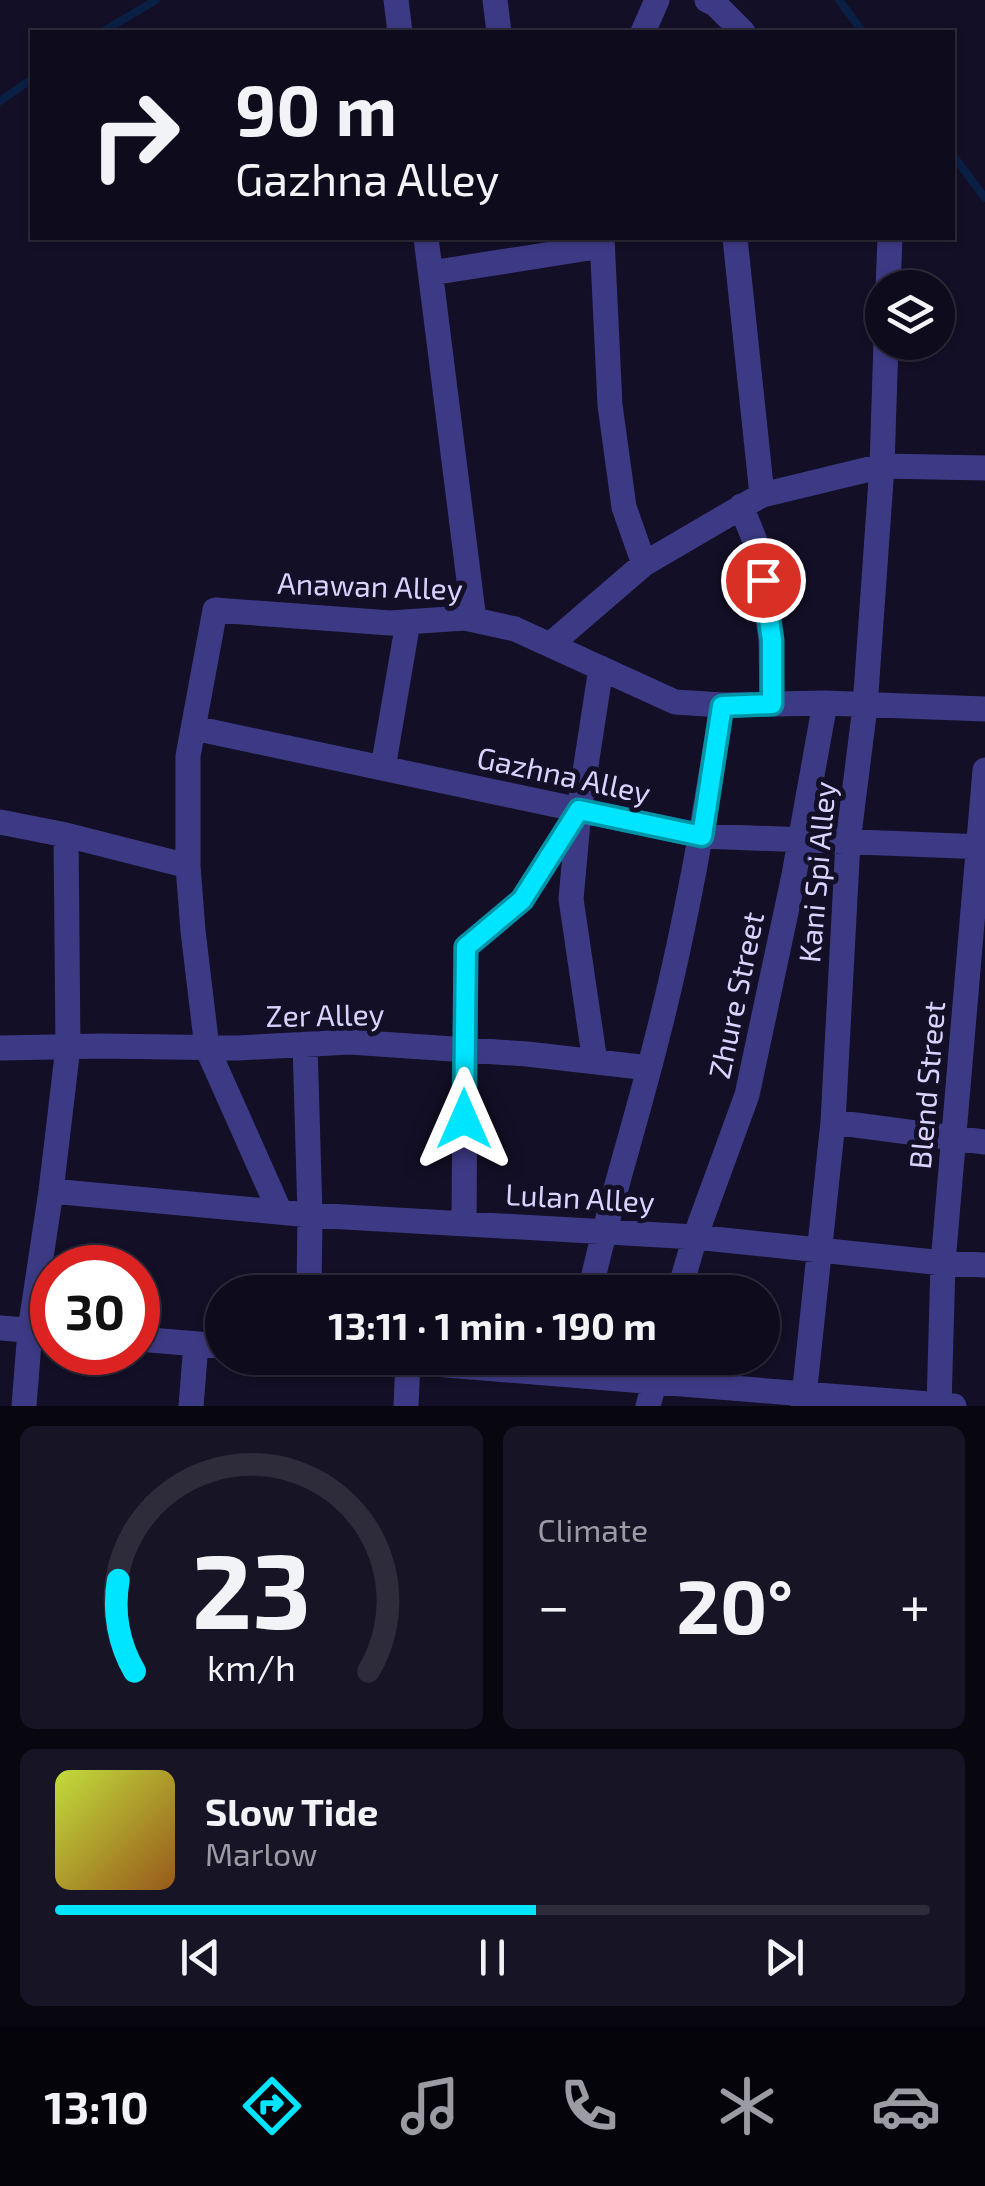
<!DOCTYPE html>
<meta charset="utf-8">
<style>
body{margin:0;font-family:"Exo 2",sans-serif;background:#171425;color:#f1f3f6;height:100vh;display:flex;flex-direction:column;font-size:38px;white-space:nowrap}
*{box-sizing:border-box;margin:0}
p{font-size:32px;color:#9b9ba3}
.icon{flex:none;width:55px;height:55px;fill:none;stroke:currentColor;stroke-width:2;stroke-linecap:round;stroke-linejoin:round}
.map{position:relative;height:1406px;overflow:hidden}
.details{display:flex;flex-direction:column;gap:20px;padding:20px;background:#08060f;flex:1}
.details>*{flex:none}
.hud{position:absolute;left:30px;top:30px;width:925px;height:210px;border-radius:0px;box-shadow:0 2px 8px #0004,0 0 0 2px #2e2b3b;background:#0e0b1c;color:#f1f3f6;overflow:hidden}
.fabs{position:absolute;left:865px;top:270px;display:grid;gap:20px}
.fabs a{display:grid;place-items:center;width:90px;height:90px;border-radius:50%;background:#0e0b1c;box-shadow:0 2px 8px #0004,0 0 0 2px #2e2b3b;font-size:50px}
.speed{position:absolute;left:30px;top:1245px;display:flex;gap:20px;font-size:50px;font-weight:700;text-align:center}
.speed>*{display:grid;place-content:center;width:130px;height:130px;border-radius:50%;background:#0e0b1c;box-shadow:0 2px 8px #0004,0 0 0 2px #2e2b3b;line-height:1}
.speed .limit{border:15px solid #d22;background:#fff;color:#111}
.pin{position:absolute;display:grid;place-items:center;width:85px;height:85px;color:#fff;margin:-42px;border:5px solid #fff;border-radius:50%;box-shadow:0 2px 10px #0007}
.me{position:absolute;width:110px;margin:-55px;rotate:0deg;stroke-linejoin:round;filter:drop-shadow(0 0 8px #0008)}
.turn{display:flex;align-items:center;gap:35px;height:210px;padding:0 40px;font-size:45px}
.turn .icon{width:130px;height:130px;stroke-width:2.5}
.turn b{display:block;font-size:70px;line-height:85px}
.big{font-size:75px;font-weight:700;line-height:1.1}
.details .card{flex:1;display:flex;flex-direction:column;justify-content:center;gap:15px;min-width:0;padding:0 35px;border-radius:15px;background:#171425}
.details .dial{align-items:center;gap:0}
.dial svg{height:260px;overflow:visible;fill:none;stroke:#2e2b3b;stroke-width:7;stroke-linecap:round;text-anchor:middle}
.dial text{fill:#f1f3f6;stroke:none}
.song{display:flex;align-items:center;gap:30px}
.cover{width:120px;height:120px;border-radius:15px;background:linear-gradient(135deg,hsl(70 70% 55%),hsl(30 70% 35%))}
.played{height:10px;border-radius:5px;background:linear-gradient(90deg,#00e5ff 55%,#2e2b3b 55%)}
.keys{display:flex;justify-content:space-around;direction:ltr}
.heat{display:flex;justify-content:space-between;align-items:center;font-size:55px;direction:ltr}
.details .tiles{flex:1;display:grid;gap:20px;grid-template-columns:1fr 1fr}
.card:last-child{grid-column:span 2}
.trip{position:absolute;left:205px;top:1275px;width:575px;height:100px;border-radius:50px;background:#0e0b1c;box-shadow:0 2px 8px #0004,0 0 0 2px #2e2b3b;font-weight:700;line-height:100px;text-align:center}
.menu{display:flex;height:160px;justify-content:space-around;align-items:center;background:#06040b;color:#9b9ba3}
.menu .icon{width:70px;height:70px}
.menu .on{color:#00e5ff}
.menu b{font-size:45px;color:#f1f3f6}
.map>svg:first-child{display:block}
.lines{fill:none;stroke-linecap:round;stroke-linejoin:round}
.stream{stroke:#0a1f44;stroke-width:8}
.minor{stroke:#3d3a85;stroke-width:25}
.route-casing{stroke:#0095a6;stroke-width:25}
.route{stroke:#00e5ff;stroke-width:18}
.labels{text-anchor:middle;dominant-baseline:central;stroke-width:10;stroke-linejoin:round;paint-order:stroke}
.street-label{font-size:30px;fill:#d9d4ff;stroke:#130f26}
</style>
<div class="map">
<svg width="985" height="1406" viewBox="0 0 985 1406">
<rect width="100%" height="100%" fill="#130f26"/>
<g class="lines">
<path class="stream" d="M839,0L863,32
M102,32L156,0
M0,101L32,79
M952,154L985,198"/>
<path class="minor" d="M396,0L400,32
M495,0L499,32
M707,0L715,4L743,32
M643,32L657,0
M426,238L474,620
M602,238L610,405L624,507L644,564
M735,238L762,495
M431,273L602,246
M888,288L890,238
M741,506L759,551L771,640L772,704
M551,644L644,564L762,495L882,466L985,468
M194,728L702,836L985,847
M383,768L408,622
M0,822L66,835L188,866
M305,1044L310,1215L309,1292
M0,1048L102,1046L238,1048L350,1042L527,1054L649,1068
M595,1062L571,899L579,811L601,668
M833,1122L985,1142
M51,1191L310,1215L695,1237L943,1263L985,1265
M280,1212L207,1048L193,931L188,866V756L215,610L390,623L465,618L515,629L675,702L722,705L825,703L985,709
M464,1223L466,947L522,900L579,811
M590,1292C608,1208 635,1126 656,1042C685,931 705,818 722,705
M679,1292L695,1237L747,1095L794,875L825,703
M0,1328L52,1332
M138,1339L222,1346
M360,1358L954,1406
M24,1406L30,1330L51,1191L68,1047L66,835
M191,1406L196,1344
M406,1406L408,1361
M648,1406L661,1358
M803,1406L833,1122L848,842L865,707L882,466L886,342
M939,1406L943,1263L985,770"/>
</g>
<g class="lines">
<defs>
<path id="route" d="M464,1119L466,947L522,900L579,810L702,836L722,706L772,704V640L763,580"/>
</defs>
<use href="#route" class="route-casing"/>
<use href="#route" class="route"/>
</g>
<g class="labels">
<g class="street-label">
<text transform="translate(370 585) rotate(2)">Anawan Alley</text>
<text transform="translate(564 774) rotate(12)">Gazhna Alley</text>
<text transform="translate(816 872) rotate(-85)">Kani Spi Alley</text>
<text transform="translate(735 995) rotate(-78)">Zhure Street</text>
<text transform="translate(325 1014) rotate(-1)">Zer Alley</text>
<text transform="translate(926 1085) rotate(-85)">Blend Street</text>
<text transform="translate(580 1197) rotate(3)">Lulan Alley</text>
</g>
</g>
</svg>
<div class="fabs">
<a><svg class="icon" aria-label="layers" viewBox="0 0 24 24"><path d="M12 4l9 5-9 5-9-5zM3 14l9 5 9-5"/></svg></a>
</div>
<div class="speed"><div class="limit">30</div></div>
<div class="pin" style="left:763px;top:580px;background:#d93025"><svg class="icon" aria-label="arrive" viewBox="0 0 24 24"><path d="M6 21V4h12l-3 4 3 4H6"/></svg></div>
<svg class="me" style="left:464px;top:1119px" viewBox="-20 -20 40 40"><path d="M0-17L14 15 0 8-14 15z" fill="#00e5ff" stroke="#fff" stroke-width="4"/></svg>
<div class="trip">13:11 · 1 min · 190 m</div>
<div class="hud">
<div class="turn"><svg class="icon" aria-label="right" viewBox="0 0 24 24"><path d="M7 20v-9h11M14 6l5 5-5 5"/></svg><div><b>90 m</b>Gazhna Alley</div></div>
</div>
</div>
<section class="details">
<div class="tiles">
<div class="card dial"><svg viewBox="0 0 100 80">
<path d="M14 69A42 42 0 1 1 86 69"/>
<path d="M14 69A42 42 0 0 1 9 41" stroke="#00e5ff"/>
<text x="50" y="56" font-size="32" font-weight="700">23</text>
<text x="50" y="72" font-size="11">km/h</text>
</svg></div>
<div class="card"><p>Climate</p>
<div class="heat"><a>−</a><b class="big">20°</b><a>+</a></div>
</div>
<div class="card">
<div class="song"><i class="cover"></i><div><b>Slow Tide</b><p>Marlow</p></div></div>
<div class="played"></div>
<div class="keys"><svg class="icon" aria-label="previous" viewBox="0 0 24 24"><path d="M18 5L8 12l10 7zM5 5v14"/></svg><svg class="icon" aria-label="pause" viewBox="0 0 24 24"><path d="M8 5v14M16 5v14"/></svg><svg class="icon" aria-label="next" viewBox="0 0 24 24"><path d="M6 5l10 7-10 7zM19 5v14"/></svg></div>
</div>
</div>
</section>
<nav class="menu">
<b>13:10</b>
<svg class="icon on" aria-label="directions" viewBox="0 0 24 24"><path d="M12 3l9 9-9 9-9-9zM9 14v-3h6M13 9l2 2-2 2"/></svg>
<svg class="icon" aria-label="music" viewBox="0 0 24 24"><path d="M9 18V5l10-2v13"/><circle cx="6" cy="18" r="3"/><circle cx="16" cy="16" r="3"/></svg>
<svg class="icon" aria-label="phone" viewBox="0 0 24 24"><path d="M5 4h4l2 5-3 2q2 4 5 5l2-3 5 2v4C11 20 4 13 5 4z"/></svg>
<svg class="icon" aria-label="climate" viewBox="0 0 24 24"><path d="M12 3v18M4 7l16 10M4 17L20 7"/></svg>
<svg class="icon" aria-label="car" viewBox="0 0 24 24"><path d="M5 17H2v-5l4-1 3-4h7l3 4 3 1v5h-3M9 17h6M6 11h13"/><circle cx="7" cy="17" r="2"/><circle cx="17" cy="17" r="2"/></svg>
</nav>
